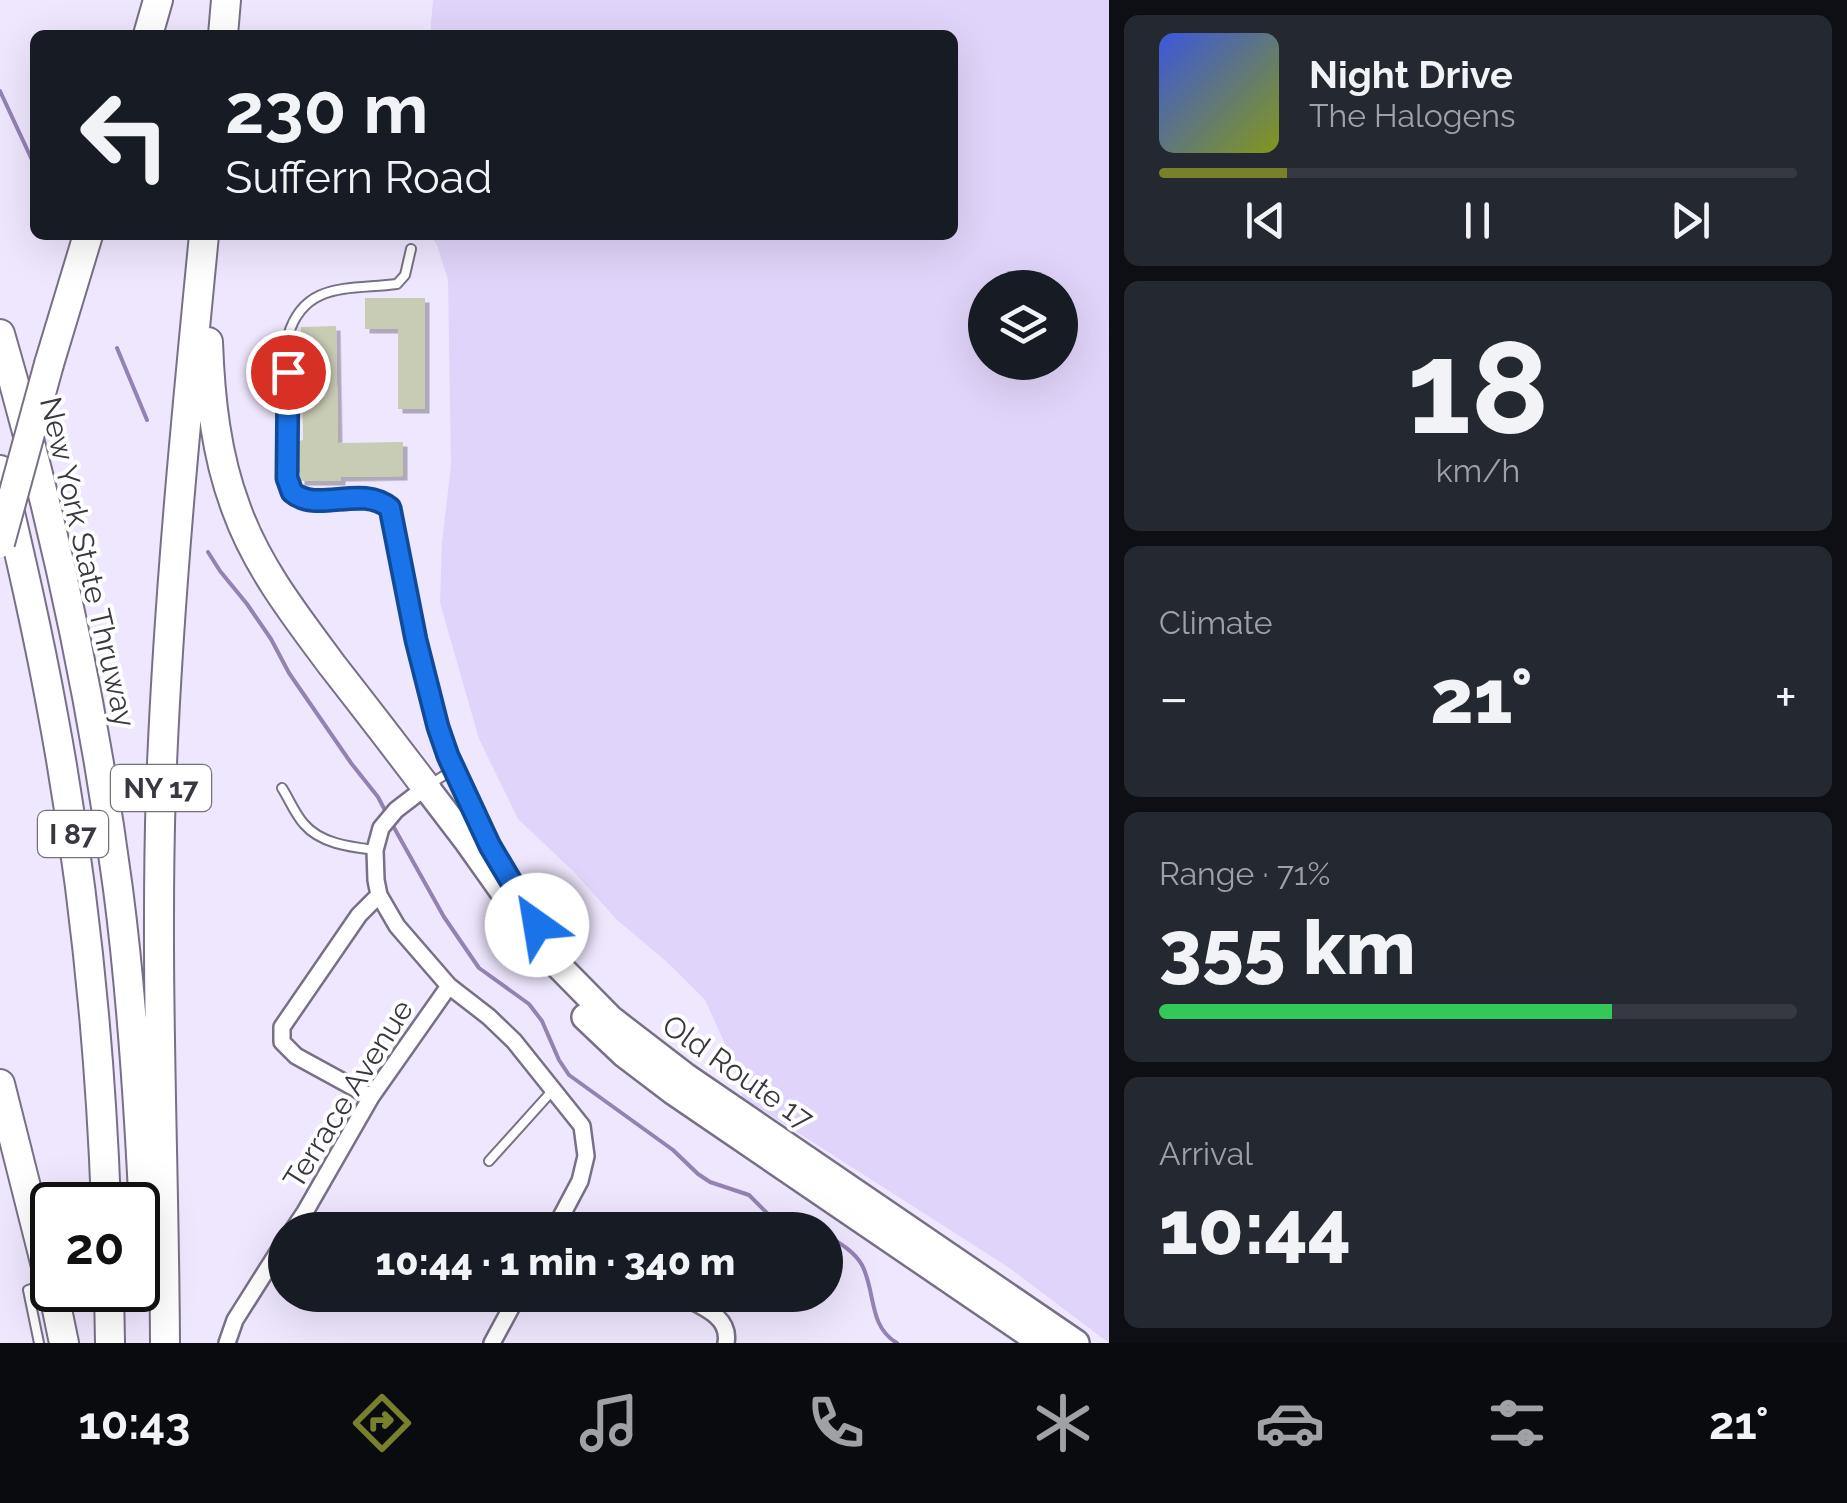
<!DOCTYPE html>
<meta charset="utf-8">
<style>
body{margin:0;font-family:Raleway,sans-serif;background:#242831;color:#f1f3f6;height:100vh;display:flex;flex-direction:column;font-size:38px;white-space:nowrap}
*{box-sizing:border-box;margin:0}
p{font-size:32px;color:#9ea1a6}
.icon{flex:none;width:55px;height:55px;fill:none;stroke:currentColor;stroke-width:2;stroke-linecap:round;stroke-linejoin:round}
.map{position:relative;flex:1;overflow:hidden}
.panel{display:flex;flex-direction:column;gap:15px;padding:15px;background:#0d0f14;width:738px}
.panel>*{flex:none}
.banner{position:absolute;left:30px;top:30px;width:928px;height:210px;border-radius:15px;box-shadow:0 10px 40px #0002;background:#171b24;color:#f1f3f6;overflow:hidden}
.controls{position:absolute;left:968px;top:270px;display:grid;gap:20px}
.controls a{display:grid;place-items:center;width:110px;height:110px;border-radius:50%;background:#171b24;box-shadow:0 10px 40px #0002;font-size:50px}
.speed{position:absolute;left:30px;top:1182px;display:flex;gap:20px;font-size:50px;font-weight:700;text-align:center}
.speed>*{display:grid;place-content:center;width:130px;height:130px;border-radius:50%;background:#171b24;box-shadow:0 10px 40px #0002;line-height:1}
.speed .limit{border:5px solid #111;border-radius:15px;background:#fff;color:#111}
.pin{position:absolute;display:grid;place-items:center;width:85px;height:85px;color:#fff;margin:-42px;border:5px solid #fff;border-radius:50%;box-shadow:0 2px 10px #0007}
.me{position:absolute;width:110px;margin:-55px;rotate:328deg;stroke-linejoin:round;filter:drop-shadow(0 0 8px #0008)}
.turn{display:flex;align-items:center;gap:35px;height:210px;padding:0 30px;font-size:45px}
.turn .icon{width:130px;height:130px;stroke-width:2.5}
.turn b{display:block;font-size:70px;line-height:85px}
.big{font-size:75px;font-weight:800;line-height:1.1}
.panel .tile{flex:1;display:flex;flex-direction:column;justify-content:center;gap:15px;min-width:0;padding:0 35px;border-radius:15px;background:#242831}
.panel .dial{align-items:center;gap:0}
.dial b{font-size:130px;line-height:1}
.song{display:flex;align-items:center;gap:30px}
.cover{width:120px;height:120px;border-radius:15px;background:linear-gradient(135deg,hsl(230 70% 55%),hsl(70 70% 35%))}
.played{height:10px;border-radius:5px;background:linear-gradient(90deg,#79802c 20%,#363941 20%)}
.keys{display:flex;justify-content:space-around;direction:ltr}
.heat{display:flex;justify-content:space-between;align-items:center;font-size:55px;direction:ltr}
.charge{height:15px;border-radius:8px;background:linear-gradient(90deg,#34c759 71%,#363941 0)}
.trip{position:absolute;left:268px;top:1212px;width:575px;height:100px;border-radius:50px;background:#171b24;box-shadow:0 10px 40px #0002;font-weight:800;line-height:100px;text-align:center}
.dock{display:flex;height:160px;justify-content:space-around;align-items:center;background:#090b0e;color:#9ea1a6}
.dock .icon{width:70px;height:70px}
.dock .active{color:#79802c}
.dock b{font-size:45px;color:#f1f3f6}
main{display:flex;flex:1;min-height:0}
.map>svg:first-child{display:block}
.green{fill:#e1d4fa;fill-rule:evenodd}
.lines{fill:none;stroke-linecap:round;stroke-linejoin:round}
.stream{stroke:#9482b3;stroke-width:4}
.building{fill:#c8ccb4;filter:url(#shadow)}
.service-casing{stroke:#787085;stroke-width:12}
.minor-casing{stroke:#787085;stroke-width:20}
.primary-casing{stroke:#787085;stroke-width:30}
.motorway-casing{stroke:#787085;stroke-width:32}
.service{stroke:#fff;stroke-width:8}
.minor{stroke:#fff;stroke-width:15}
.primary{stroke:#fff;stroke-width:25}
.motorway{stroke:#fff;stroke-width:28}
.motorway-bridge-casing{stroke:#787085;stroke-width:32;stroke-linecap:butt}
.motorway-bridge{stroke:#fff;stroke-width:28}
.route-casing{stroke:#114b97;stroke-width:25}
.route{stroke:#1a73e8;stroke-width:18}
.labels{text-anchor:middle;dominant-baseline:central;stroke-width:8;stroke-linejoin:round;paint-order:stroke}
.shield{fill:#fff;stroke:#757379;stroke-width:2.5}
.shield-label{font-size:28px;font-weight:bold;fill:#3a3740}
.street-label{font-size:30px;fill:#3a3740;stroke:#fff}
</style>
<main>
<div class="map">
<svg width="1110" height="1343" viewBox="0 0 1110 1343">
<defs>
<filter id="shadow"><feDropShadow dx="4.5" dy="4.5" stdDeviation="0" flood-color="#0004"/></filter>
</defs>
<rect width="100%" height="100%" fill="#efe7fe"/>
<path class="green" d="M433,0H1109V1343L1008,1267L742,1097L732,1059L705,1000L668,963L616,919L575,873L518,819L479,739L440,603L442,542L451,466L448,280L437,245L431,235H952V35H430ZM985,288H1060V362H985Z"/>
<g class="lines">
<path class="stream" d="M0,91L33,162
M117,348L147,420
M208,552L220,571L247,604L271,639L289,673L351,763L378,797L388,816
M392,824L444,917L479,968L529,1004L542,1021L559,1060L569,1075L673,1150L698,1174L710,1182L749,1195L784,1230
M825,1234C838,1242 854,1251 862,1265C876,1292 868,1326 897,1343"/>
</g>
<path class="building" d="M365,298H425V409H398V329H365Z
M336,326L338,443L403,442V476L341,477V481H300V468H294V452H299V441L303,440L301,327Z"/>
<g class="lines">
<defs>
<path id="service" d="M411,249L405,275L397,284C349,290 304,281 288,336L287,478C291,490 293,496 306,500L378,499L391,508L416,641L438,727L448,755L506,876
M429,785L454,769
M282,788C289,799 295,814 304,824C321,844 351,847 375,850
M489,1161L553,1090
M39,1343L28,1290L44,1284"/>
<path id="minor" d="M426,787L396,810L381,828L375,850L376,880L379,895L397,926L449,986L489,1017L514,1041L582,1126L586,1156L580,1181L554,1230
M371,1097L296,1056L282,1042V1027L359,915L379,895
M293,1230L305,1212L371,1097L449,986
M680,1295C700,1306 731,1316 726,1343
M227,1343L235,1320L285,1241
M492,1343L518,1295"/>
<path id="primary" d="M426,787L468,842L549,956L611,1019L685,1076L1076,1343
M585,1017L624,1054L674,1092L1042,1343"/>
<path id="motorway" d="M148,35L158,0
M223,35L226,0
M0,334C53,516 93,701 118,889C133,1004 140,1120 145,1237
M208,342C210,398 216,455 236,508C257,567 295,615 332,665C364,706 395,746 426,787
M49,364L88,235
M0,470C19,551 38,632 53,715C83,876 100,1041 106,1205
M0,1084L52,1290
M53,1290L64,1343
M109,1290L110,1343
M165,1343C164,1158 155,973 161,788C168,603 186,419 204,235"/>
</defs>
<use href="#service" class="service-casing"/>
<use href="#minor" class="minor-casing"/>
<use href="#primary" class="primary-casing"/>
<use href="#motorway" class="motorway-casing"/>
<use href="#service" class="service"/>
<use href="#minor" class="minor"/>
<use href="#primary" class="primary"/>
<use href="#motorway" class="motorway"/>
<defs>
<path id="motorway-bridge" d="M0,543L49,364"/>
</defs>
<use href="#motorway-bridge" class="motorway-bridge-casing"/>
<use href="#motorway-bridge" class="motorway-bridge"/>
</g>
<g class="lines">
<defs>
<path id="route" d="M288,372L287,478L292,492C317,514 361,484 390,508L416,640L438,727L448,756L490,846L537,925"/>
</defs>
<use href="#route" class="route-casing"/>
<use href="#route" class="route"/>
</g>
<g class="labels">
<g class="shield">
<rect x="111" y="765" width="100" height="46" rx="8"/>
<rect x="38" y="811" width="70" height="46" rx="8"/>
</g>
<g class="shield-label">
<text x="161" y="788">NY 17</text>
<text x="73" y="834">I 87</text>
</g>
<g class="street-label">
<text transform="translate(88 562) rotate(77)">New York State Thruway</text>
<text transform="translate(738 1072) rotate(35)">Old Route 17</text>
<text transform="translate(348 1094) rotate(-58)">Terrace Avenue</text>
</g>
</g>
</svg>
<div class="controls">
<a><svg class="icon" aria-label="layers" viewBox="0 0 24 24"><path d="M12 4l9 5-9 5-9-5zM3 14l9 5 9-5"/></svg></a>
</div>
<div class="speed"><div class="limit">20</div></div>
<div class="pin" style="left:288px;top:372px;background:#d93025"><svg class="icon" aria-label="arrive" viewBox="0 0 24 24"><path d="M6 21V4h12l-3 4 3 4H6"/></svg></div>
<svg class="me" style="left:537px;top:925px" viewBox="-20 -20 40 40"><circle r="19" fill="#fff"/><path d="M0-13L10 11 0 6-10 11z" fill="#1a73e8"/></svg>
<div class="trip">10:44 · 1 min · 340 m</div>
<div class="banner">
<div class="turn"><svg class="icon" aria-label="left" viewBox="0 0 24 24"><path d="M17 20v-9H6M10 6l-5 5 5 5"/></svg><div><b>230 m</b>Suffern Road</div></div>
</div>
</div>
<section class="panel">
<div class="tile">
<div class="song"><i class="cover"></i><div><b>Night Drive</b><p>The Halogens</p></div></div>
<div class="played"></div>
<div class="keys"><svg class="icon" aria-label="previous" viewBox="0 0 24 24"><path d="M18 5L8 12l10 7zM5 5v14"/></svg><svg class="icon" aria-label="pause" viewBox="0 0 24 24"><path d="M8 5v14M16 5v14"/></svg><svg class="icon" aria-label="next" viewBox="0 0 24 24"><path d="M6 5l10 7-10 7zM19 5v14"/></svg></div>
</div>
<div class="tile dial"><b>18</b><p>km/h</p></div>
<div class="tile"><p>Climate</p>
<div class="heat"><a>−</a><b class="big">21°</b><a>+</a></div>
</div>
<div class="tile"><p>Range · 71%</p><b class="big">355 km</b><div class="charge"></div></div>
<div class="tile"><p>Arrival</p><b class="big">10:44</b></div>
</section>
</main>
<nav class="dock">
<b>10:43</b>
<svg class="icon active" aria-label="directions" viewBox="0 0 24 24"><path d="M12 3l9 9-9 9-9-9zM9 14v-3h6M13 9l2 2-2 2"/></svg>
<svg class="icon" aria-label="music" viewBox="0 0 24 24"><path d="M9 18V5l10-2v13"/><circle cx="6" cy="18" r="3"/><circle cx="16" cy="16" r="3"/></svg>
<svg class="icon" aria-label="phone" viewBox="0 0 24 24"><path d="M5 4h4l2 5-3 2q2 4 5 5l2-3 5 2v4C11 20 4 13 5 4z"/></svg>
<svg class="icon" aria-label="climate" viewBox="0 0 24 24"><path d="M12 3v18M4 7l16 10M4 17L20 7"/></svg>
<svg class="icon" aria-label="car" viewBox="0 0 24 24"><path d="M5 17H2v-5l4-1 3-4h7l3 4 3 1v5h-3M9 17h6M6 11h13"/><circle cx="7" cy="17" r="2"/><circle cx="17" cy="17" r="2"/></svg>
<svg class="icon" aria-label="filters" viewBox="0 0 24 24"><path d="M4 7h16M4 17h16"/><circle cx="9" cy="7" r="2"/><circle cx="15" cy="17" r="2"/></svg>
<b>21°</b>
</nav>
